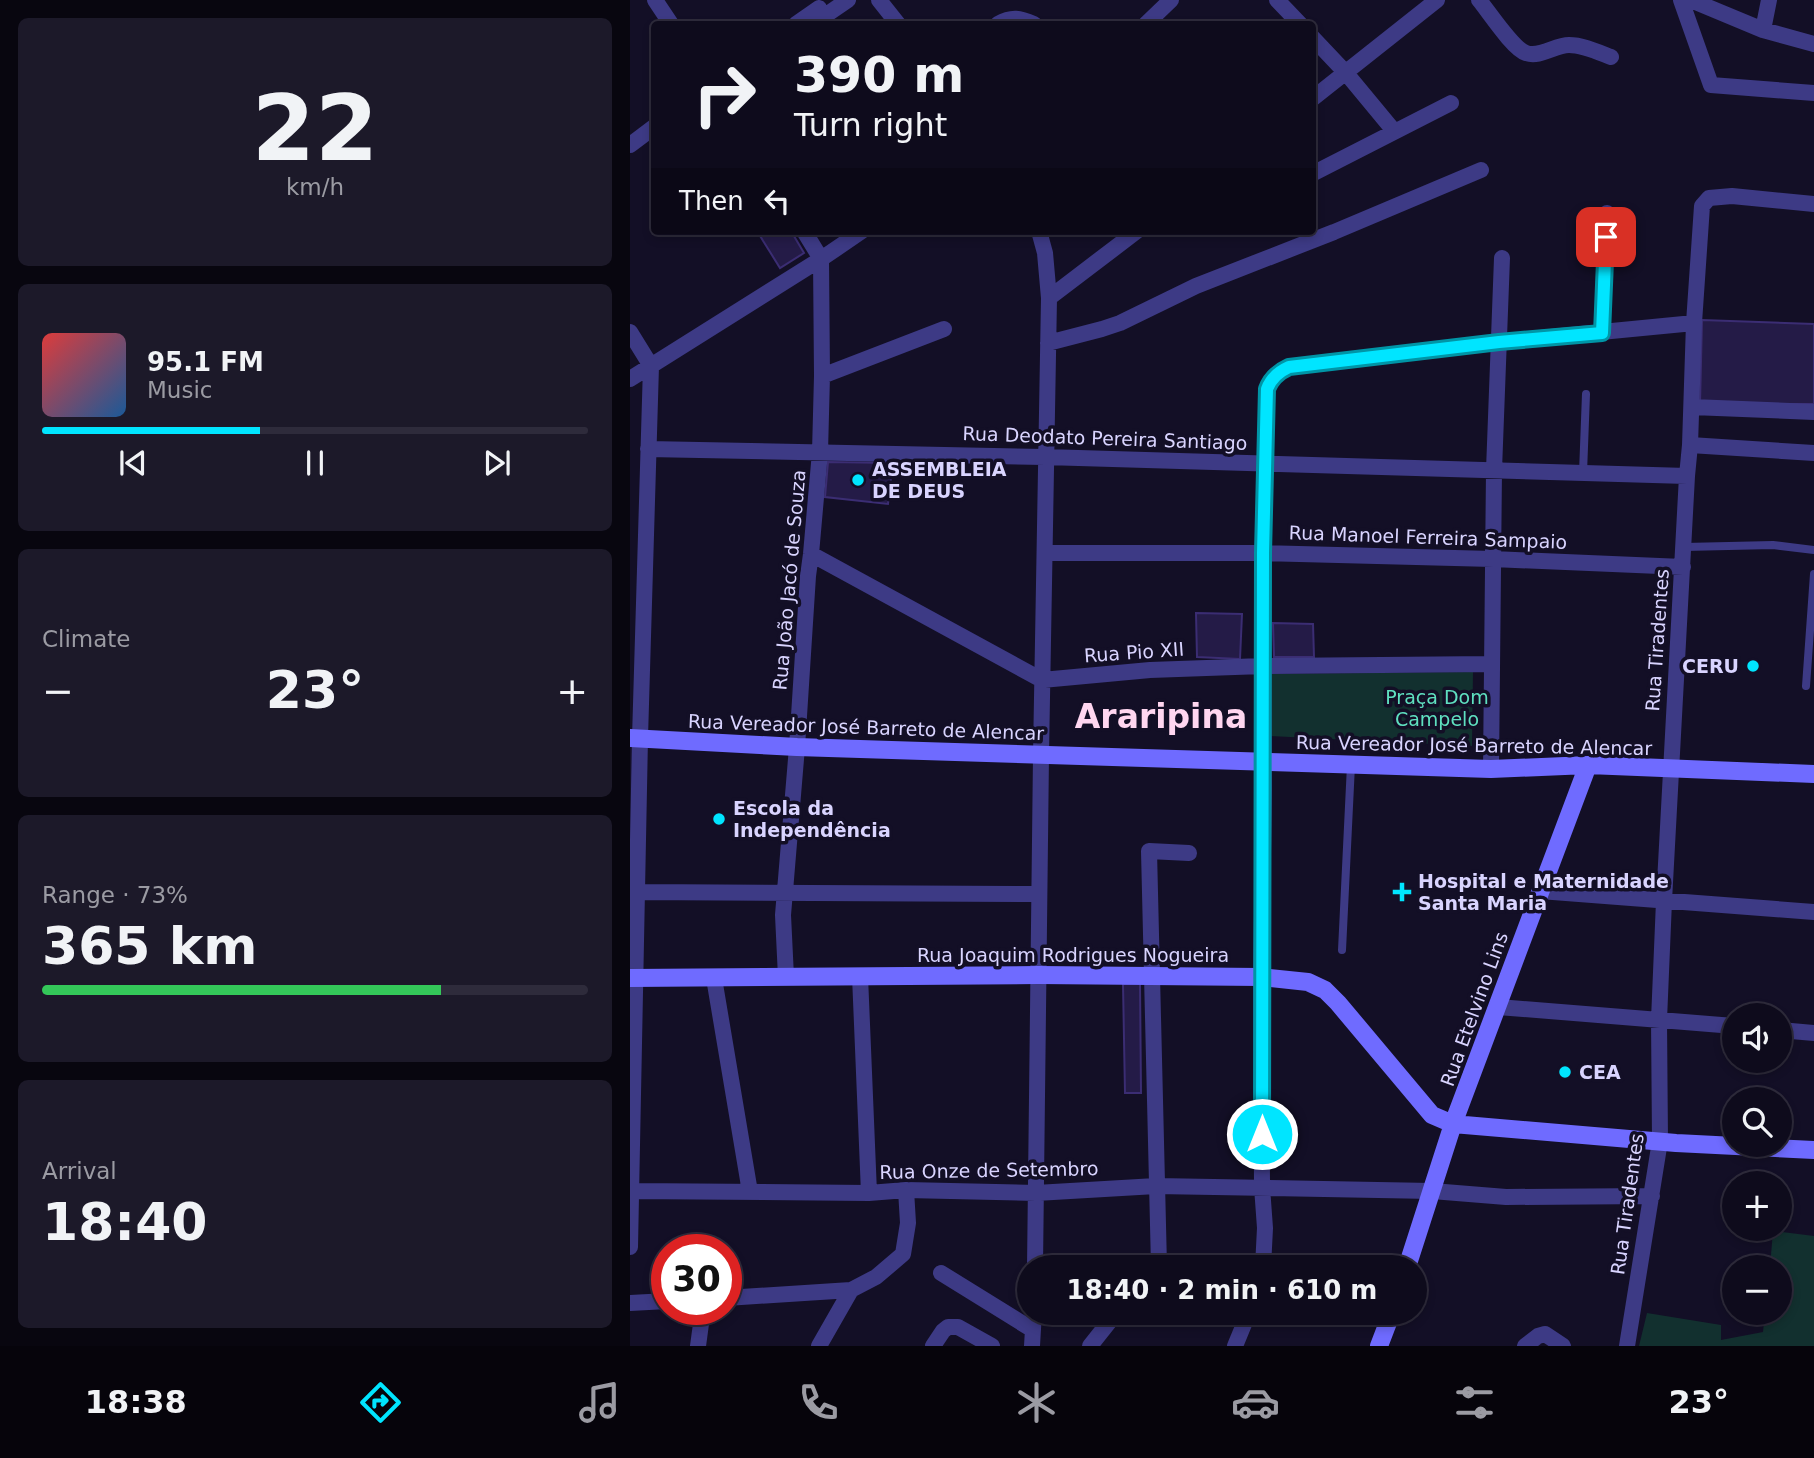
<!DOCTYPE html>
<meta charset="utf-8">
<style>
body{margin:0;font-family:"DejaVu Sans",sans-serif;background:#1c1929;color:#f1f3f6;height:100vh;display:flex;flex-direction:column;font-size:26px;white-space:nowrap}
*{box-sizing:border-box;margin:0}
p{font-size:23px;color:#9b9ba3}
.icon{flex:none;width:38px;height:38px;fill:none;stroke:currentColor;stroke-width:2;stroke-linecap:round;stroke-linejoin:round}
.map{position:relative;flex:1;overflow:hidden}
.side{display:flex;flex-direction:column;gap:18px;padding:18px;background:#08060f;width:630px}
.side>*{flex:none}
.hud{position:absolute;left:21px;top:21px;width:665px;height:214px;border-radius:7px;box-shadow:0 4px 10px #0003,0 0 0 2px #2e2b3b;background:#0e0b1c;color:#f1f3f6;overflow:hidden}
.fabs{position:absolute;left:1092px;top:1003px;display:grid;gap:14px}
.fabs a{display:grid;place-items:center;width:70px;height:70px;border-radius:50%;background:#0e0b1c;box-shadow:0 4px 10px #0003,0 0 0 2px #2e2b3b;font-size:35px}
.speed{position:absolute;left:21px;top:1234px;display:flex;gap:14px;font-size:35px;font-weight:700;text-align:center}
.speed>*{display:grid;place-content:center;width:91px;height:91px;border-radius:50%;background:#0e0b1c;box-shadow:0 4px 10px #0003,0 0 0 2px #2e2b3b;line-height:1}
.speed .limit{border:10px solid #d22;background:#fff;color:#111}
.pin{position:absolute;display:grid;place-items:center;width:60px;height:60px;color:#fff;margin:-30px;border-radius:14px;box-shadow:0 4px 10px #0006}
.me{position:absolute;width:77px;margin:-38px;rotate:0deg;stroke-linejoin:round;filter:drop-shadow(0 0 5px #0008)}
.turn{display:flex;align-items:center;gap:24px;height:147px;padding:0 28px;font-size:32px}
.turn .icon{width:91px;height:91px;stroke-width:2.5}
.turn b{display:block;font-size:49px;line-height:60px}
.then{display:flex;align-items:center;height:66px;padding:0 28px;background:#0003;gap:14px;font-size:26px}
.big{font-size:52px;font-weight:600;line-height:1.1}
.side .tile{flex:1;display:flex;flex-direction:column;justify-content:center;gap:10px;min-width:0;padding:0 24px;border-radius:10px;background:#1c1929}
.side .dial{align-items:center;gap:0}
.dial b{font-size:91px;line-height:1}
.song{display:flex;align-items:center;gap:21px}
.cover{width:84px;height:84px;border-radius:10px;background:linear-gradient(135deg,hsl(0 70% 55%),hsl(210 70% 35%))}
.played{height:7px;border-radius:4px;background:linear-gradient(90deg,#00e5ff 40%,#2e2b3b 40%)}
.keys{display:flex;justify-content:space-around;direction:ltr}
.heat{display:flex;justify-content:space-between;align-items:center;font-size:38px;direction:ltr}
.charge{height:10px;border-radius:5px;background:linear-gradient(90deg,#34c759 73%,#2e2b3b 0)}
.trip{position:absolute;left:387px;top:1255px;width:410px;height:70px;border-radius:35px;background:#0e0b1c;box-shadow:0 4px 10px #0003,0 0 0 2px #2e2b3b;font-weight:600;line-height:70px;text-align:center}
.tabs{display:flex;height:112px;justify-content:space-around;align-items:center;background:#06040b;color:#9b9ba3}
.tabs .icon{width:49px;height:49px}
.tabs .current{color:#00e5ff}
.tabs b{font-size:32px;color:#f1f3f6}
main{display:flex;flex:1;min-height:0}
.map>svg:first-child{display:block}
.green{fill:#12302f}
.building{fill:#241b47;stroke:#3b2d73;stroke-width:2}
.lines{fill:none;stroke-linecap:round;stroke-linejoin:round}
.lane{stroke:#3d3a85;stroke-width:8}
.street{stroke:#3d3a85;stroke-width:16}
.secondary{stroke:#6f6bff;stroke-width:18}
.route-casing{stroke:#0095a6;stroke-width:18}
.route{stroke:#00e5ff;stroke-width:12}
.poi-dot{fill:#00e5ff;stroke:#130f26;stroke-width:2.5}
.labels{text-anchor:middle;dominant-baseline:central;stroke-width:7;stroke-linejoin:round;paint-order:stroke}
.street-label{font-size:19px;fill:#d9d4ff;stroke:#130f26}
.poi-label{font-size:19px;font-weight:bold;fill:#d9d4ff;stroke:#130f26;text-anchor:start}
.park-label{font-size:19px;fill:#5fe0c0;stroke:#130f26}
.town-label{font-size:33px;font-weight:bold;fill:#ffd6f0;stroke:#130f26}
</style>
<main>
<section class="side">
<div class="tile dial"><b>22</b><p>km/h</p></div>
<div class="tile">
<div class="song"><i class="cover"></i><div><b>95.1 FM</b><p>Music</p></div></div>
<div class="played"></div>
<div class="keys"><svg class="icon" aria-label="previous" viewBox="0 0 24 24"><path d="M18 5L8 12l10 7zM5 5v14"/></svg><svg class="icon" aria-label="pause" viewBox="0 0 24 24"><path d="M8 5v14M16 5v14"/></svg><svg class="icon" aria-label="next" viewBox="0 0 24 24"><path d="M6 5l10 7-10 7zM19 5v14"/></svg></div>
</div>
<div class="tile"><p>Climate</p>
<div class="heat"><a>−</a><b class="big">23°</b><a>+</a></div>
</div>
<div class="tile"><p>Range · 73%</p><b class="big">365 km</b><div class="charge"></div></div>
<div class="tile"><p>Arrival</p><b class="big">18:40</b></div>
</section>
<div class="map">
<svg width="1184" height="1346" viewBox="0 0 1184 1346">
<rect width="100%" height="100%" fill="#130f26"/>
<path class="green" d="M843,672L842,746L640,736L641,674Z
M1143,1231L1184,1236V1346H1009L1017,1313L1091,1325V1340L1133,1332L1135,1313L1150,1312V1267H1140Z"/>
<path class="building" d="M127,231H161L174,253L150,268Z
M1072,320L1184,324V404H1070Z
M198,462L263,463L258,504L195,497Z
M566,613L612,614L610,659L567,657Z
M643,623L683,624L684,657H644Z
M510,983L511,1093H495L493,984Z"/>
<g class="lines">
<path class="lane" d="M953,473L956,394
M1054,547L1143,545L1184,550
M1176,686L1184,574
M712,950L721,765"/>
<path class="street" d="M25,0L41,24
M249,0L268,24
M647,0L670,24
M849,0C859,12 883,49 896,53C910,58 925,45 939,45C953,45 968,52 981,57
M1051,0L1081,85L1184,93
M1061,0L1133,30L1184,44
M166,24L189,8
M183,24L218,0
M368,24C382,16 390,18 404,24
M516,24L541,0
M1133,30L1139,0
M682,37L716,73L764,131
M682,99L807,0
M0,145L24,127
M682,174L821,103
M419,298L507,231
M0,332L21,366L10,738L0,1247
M972,333L977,213
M418,343L472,329L490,323L566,286L704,232L851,170
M192,376L314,329
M0,379L191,259L232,231
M1062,407L1184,412
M1060,445L1184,453
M18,449L415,457L1057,476
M415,553H633L863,559L1053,567
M181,554L412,680L520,670L633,666L862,664
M861,769L864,470L872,258
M910,891L1184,912
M6,892L409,894
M230,976L239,1193
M156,977L153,915L167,747L178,576L181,554L190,452L192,376L191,259L174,231
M84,978L120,1192
M868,1007L1104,1026
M1150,1030L1184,1033
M0,1191L239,1193L276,1190L406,1193L526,1186L802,1191L876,1197L1022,1196
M529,1266L519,851L559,853
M405,1267L411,755L419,298L415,253L409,231
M633,1267L635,1228L632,1187L631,977L634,790L633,553L637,389C641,377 648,372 659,367L869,342L1064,323
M311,1273L403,1330
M96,1298L221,1290L246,1277L273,1254L278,1223L276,1190
M0,1303L37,1301
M68,1346L73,1309
M189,1346L221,1290
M303,1346L313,1331L318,1327H328L362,1346
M402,1346L404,1312
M460,1346L487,1312
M605,1346L619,1312
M895,1346L908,1336L915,1334L933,1346
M997,1346L1030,1141L1029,1020L1034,901L1057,476L1060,445L1064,323L1072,206L1079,198L1102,196L1184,204"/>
<path class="secondary" d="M0,738L167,747L861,769L958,765L1184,774
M0,978L408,975L631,977L678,982L695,990L708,1003L802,1115L823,1124L1046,1143L1184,1150
M777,1267L823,1124L958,765
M749,1346L762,1312"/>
</g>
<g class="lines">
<defs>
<path id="route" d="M632,1134L633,553L637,389C641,378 648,372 659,367L869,342L972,333L976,237"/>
</defs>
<use href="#route" class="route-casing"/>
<use href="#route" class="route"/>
</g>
<g class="poi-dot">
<circle cx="228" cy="480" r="7"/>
<circle cx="1123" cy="666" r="7"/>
<circle cx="89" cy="819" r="7"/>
<path d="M768.5 881.5h7v7h7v7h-7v7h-7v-7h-7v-7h7z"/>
<circle cx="935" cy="1072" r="7"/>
</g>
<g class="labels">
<g class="street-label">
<text transform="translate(475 438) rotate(2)">Rua Deodato Pereira Santiago</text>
<text transform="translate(798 537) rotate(2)">Rua Manoel Ferreira Sampaio</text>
<text transform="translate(159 580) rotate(-85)">Rua João Jacó de Souza</text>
<text transform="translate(1027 640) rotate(-86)">Rua Tiradentes</text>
<text transform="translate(504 652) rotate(-4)">Rua Pio XII</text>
<text transform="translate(236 727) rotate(2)">Rua Vereador José Barreto de Alencar</text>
<text transform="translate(844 745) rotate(1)">Rua Vereador José Barreto de Alencar</text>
<text x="443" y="955">Rua Joaquim Rodrigues Nogueira</text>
<text transform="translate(844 1009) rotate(-70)">Rua Etelvino Lins</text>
<text transform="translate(359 1170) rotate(-1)">Rua Onze de Setembro</text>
<text transform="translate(997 1204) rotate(-82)">Rua Tiradentes</text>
</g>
<g class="poi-label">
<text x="242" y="469">ASSEMBLEIA<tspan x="242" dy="22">DE DEUS</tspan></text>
<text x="1109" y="666" text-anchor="end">CERU</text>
<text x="103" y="808">Escola da<tspan x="103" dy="22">Independência</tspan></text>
<text x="788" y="881">Hospital e Maternidade<tspan x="788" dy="22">Santa Maria</tspan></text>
<text x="949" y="1072">CEA</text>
</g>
<g class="park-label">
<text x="807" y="697">Praça Dom<tspan x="807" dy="22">Campelo</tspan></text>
</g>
<g class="town-label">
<text x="531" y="716">Araripina</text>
</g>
</g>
</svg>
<div class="fabs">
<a><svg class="icon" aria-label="sound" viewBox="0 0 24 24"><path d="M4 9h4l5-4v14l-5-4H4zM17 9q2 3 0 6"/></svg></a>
<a><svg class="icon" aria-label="search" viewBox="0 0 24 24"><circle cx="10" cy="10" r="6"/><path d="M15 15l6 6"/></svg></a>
<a>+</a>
<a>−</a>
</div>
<div class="speed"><div class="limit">30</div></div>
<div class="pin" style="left:976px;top:237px;background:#d93025"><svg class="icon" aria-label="arrive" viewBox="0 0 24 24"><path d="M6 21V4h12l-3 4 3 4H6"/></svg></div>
<svg class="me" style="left:632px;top:1134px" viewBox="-20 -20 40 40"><circle r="17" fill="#00e5ff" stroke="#fff" stroke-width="3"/><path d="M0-11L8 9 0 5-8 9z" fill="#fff"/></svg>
<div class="trip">18:40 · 2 min · 610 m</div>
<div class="hud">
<div class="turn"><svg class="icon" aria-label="right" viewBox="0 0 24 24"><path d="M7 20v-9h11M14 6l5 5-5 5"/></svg><div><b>390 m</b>Turn right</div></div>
<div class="then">Then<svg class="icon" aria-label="left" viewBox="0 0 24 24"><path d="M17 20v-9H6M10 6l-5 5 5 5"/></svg></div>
</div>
</div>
</main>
<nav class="tabs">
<b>18:38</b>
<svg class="icon current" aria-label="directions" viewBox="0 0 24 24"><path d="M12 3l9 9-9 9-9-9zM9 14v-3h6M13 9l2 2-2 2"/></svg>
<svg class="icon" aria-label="music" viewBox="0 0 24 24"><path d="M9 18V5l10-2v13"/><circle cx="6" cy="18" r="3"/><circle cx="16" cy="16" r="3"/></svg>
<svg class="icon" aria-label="phone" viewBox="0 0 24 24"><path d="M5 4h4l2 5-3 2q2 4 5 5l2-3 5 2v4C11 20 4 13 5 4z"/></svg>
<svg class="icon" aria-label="climate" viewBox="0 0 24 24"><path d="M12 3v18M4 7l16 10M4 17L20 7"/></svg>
<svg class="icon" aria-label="car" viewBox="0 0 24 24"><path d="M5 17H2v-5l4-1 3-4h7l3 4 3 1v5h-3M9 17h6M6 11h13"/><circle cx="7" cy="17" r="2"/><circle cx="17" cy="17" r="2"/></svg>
<svg class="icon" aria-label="filters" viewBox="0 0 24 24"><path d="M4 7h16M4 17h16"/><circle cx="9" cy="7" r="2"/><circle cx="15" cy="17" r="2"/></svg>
<b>23°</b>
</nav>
